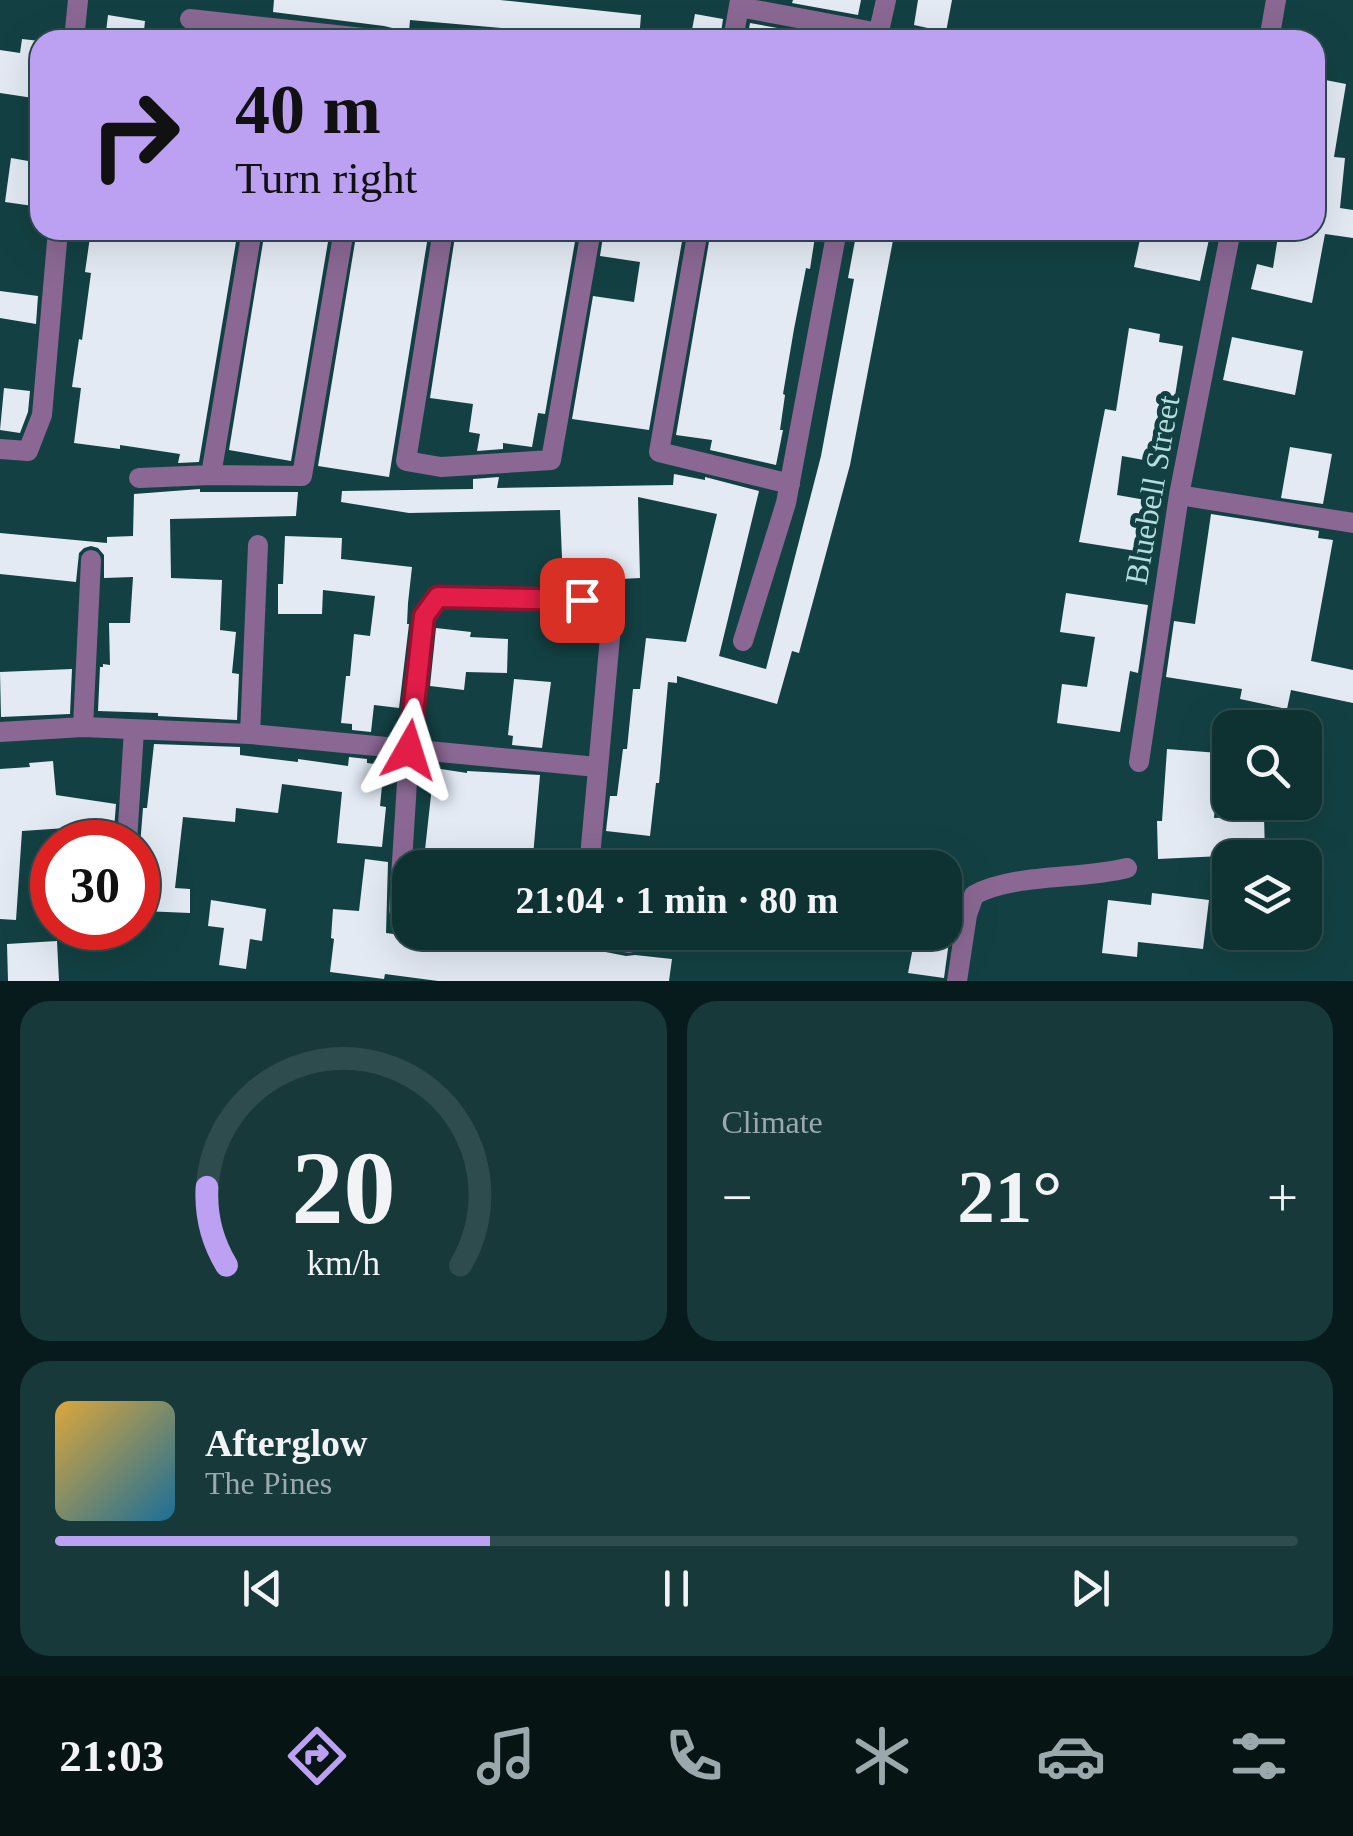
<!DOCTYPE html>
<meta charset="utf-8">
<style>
body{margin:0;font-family:Georgia,serif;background:#17393a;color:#f1f3f6;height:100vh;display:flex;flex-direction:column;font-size:38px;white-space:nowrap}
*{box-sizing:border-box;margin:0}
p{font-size:32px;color:#9ba9ac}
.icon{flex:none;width:55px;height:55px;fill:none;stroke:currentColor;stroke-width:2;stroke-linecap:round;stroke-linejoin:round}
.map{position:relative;height:981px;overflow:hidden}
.panel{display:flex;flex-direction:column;gap:20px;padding:20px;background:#081b1c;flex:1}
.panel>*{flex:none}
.guide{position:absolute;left:30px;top:30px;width:1295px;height:210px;border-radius:30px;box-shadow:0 10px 40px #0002,0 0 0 2px #2e4c4d;background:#bca0f2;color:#111;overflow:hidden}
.controls{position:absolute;left:1212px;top:710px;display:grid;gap:20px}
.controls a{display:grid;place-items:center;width:110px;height:110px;border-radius:20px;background:#0e3132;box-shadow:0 10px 40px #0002,0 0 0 2px #2e4c4d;font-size:50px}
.speed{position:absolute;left:30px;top:820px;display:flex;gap:20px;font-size:50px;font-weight:700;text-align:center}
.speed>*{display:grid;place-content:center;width:130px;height:130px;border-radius:50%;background:#0e3132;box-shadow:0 10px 40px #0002,0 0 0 2px #2e4c4d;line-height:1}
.speed .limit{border:15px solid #d22;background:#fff;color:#111}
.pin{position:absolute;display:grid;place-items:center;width:85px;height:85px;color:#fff;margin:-42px;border-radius:20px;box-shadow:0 5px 15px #0006}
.me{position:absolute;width:110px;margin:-55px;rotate:6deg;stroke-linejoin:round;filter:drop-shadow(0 0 8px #0008)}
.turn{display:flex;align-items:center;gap:35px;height:210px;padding:0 40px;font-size:45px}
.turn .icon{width:130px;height:130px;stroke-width:2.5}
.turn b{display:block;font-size:70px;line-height:85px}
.big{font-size:75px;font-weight:600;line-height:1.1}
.panel .card{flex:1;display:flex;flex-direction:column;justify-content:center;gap:15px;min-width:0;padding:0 35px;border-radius:30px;background:#17393a}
.panel .dial{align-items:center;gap:0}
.dial svg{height:260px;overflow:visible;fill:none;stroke:#2e4c4d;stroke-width:7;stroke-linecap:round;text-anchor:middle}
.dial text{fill:#f1f3f6;stroke:none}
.song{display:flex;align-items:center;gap:30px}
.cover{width:120px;height:120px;border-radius:15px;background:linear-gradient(135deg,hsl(40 70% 55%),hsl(200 70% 35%))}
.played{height:10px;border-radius:5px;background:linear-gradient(90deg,#bca0f2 35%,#2e4c4d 35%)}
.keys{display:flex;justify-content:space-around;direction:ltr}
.heat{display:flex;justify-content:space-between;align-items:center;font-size:55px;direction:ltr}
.panel .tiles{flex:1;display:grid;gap:20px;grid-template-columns:1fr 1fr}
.card:last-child{grid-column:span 2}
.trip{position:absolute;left:392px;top:850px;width:570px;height:100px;border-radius:30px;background:#0e3132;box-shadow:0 10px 40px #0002,0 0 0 2px #2e4c4d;font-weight:600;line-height:100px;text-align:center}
.menu{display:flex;height:160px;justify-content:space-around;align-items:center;background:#061414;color:#9ba9ac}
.menu .icon{width:70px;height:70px}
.menu .current{color:#bca0f2}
.menu b{font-size:45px;color:#f1f3f6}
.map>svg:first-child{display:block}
.building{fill:#e3eaf4}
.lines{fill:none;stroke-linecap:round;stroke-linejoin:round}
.minor{stroke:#8a6893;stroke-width:20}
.route-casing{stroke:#92132f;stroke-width:25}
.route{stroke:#e11d48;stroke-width:18}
.labels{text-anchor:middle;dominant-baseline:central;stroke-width:10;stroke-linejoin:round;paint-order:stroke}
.street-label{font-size:32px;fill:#b5dcde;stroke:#134143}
</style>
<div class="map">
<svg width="1353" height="981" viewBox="0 0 1353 981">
<rect width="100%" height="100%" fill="#134143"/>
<path class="building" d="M274,0H500L641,15L639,40L410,20L409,32L384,26L273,12Z
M793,0H861L858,15L792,3Z
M918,0H952L946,32L914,25Z
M695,14L723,19L720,40H690Z
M108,15L145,21L143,40H105Z
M750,23L783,29L782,40H747Z
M22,39L40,41V99L0,93V50L20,53Z
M1315,78L1346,84L1334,157L1345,158L1340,208L1353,210V238L1325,234L1312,303L1251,289L1257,264L1273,268L1279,230H1315Z
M11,158L40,163V207L5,202Z
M91,230H130L160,234L161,230H238L199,462L178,463L180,454L120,445V449L74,443L81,388L72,387L79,339L82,340L91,273L85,272Z
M265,230H330L291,461L229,450Z
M357,230H429L389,477L318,466Z
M456,230H577L545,414L538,413L532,447L503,443V449L477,451L480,434L469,432L473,404L430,398Z
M604,230H684L649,430L572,419L593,296L634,302L640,262L600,256Z
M711,230H816L810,269L806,268L794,329L783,394L785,395L780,430H783L776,465L710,450L712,440L676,435Z
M857,230H895L850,465L799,653L792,651L777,704L677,676V683L668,682L659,783H656L650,836L606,831L610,796H617L623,749H627L633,689H640L646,638L686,642L717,514L638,497L640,578L563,582L560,510L409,513L341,502L342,491L473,489V479L499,477L497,488L673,485L674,474L705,480V477L759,491L719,656L766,669L821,456L854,279L848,278Z
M1142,230H1211L1200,281L1134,267Z
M0,291L38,296L36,324L0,318Z
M1129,328L1160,334L1159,342L1183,346L1175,396L1182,397L1179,417L1174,416L1166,464L1122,456L1117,495L1163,503L1155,554L1079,542L1105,409L1116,411Z
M1232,337L1303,351L1295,395L1223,380Z
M4,388L30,391L28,412L20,433L0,430Z
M1290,447L1332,454L1323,504L1281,498Z
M200,489V492H298L296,516L170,519L171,578L222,580L220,630L236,632L232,673L239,674L237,720L158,716V713L98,711L100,667H103V664L110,665L109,623H130L133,577L104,578V555L98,548L91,546L84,548L79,553L76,582L0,574V533L107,543V537L133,536L134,494Z
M1211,514L1319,531L1318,538L1333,540L1311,661L1353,670V703L1291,690L1287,709L1240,699L1242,689L1166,677L1174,621L1195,624Z
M285,536L342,538L341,559L412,567L408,603L407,624H409L399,708L374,705L371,732L352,730V724L341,723L346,676H350L354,634L370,636L375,596L323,590L322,614H278V584H283Z
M1066,593L1148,605L1138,673L1130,671L1120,732L1057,723L1062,684L1087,687L1095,637L1060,632Z
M436,628L471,632L470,637L508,639L507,673L466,672L464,690L430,686Z
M72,669L70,714L1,717L0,672Z
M514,679L551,682L542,748L512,745L513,736L508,735Z
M154,744L240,747V755L298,762V759L348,766L349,757L367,759V763L384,765L380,806L386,807L382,847L337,843L342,792L282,784L278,813L236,808L235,822L183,817L175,888L190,889V913L143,911L147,847L140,846L143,808H147Z
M1167,749L1219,753L1214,818L1264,816L1265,854L1158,859L1157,821H1162Z
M53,761L56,795L116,804L113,842L66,835V828L22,831L16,920L0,919V769L30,767L29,763Z
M434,768L467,773V771L540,775L532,868H423Z
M365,859L388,862L386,933L445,941L446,932H474L585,948L626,956L635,955L672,959L669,981H438L385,974L384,979L330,972L334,939L331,938L333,909L359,911Z
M1152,893L1209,900L1203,949L1138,942L1137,957L1102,953L1108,900L1151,905Z
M211,900L266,909L262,941L250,939L246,969L219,965L224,928L208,926Z
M916,932L950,934L944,978L908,973Z
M57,941L59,981H8L7,944Z"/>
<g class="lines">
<path class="minor" d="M739,7L879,33
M190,19L382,40
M74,40L78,0
M733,40L740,0
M877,40L886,0
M1269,40L1276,0
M443,230L406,461L441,467L551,460L591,230
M698,230L659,452L790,484
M0,449L28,451L42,415L58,230
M211,475L252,230
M139,478L211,475L302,476L344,230
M1179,495L1353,523
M743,641L786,503L837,230
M83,727L91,560
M0,732L83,727L250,734L597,767
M250,734L258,545
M1139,762L1179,495L1231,230
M127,842L134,730
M410,912L399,910L409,750L424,615L439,597L582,600L600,612L610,637L589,868
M575,932L629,943
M957,981L967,915L974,895C1016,873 1079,880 1127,868"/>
</g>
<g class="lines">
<defs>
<path id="route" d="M409,750L424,616L438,597L582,600"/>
</defs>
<use href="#route" class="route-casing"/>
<use href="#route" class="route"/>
</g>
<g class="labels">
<g class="street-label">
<text transform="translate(1152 490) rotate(-80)">Bluebell Street</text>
</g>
</g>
</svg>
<div class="controls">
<a><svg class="icon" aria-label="search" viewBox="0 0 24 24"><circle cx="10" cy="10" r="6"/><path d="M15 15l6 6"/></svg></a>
<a><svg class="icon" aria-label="layers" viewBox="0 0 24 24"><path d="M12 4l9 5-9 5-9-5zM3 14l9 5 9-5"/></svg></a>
</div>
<div class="speed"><div class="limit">30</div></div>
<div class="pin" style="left:582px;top:600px;background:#d93025"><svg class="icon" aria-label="arrive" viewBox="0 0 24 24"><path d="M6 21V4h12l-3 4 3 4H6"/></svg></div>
<svg class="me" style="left:409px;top:750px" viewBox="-20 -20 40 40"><path d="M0-17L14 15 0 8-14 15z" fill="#e11d48" stroke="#fff" stroke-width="4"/></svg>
<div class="trip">21:04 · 1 min · 80 m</div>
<div class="guide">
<div class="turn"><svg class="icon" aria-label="right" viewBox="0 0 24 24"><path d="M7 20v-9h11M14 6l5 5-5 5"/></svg><div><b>40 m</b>Turn right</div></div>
</div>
</div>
<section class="panel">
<div class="tiles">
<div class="card dial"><svg viewBox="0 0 100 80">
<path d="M14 69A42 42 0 1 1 86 69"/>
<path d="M14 69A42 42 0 0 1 8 45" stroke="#bca0f2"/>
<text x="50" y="56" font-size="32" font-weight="700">20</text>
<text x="50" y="72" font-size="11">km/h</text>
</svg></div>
<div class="card"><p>Climate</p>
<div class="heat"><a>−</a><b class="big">21°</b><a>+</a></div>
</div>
<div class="card">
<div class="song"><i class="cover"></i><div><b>Afterglow</b><p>The Pines</p></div></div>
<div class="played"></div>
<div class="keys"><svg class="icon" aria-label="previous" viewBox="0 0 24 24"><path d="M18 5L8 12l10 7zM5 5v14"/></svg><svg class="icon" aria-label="pause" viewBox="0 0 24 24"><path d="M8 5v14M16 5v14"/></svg><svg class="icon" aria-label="next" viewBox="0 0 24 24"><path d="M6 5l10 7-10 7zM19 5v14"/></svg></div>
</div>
</div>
</section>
<nav class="menu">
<b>21:03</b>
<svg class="icon current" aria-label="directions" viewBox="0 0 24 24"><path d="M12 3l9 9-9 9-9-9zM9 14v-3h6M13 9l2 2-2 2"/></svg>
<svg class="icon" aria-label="music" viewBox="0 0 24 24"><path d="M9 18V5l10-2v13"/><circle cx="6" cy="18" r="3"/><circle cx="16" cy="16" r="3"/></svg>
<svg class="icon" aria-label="phone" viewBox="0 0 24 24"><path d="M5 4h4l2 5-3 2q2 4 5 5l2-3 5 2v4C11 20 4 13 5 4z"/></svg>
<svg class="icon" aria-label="climate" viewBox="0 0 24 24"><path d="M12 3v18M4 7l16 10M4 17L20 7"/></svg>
<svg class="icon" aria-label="car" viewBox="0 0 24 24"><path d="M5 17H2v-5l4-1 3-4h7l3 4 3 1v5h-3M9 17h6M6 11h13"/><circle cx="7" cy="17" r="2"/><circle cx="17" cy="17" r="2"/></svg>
<svg class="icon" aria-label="filters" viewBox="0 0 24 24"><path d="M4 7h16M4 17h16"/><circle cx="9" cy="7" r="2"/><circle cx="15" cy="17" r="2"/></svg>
</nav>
